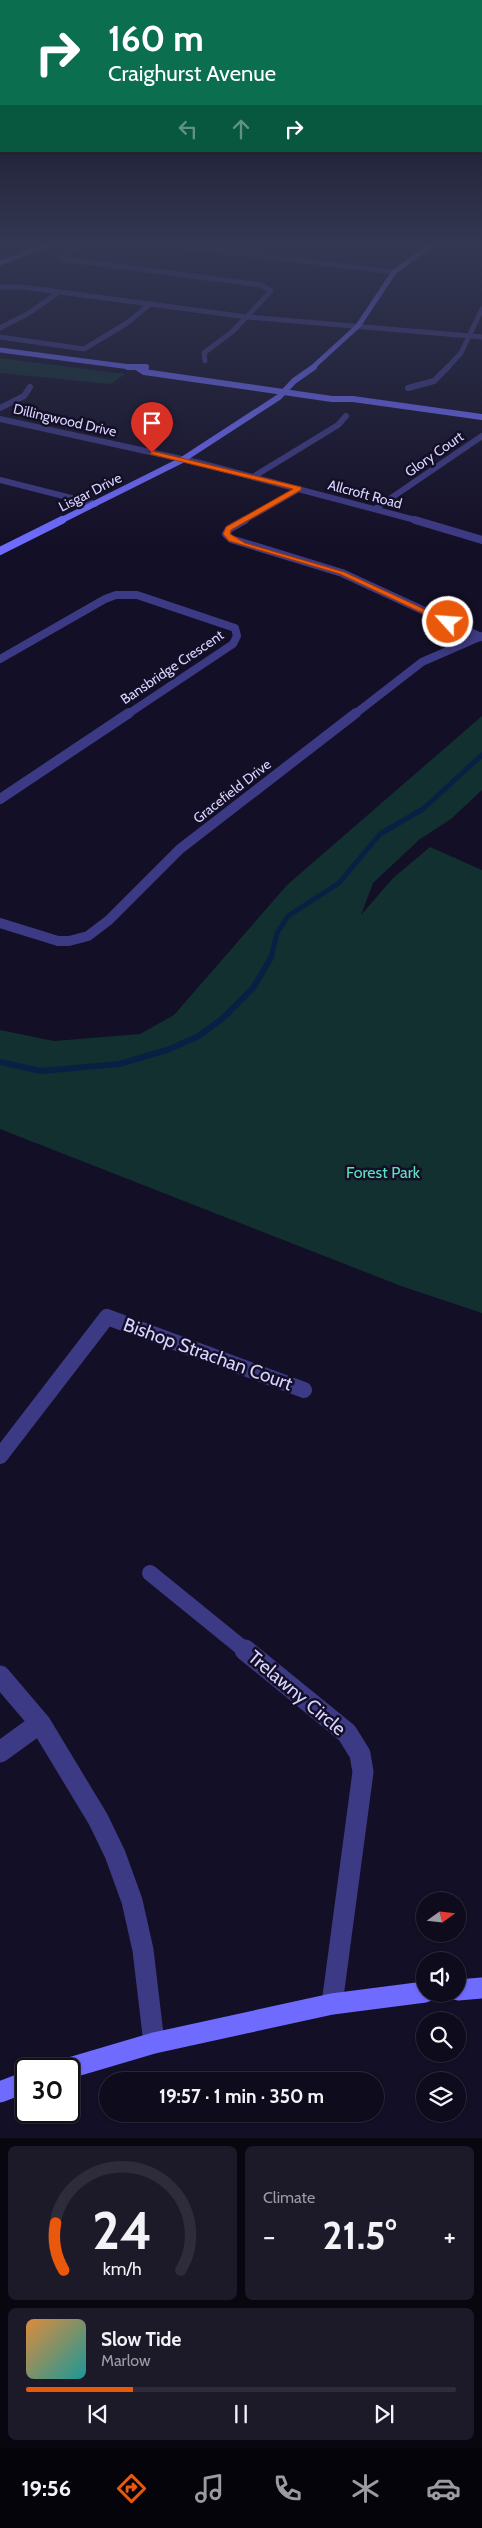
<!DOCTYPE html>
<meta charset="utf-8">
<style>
body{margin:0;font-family:Cabin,sans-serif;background:#1c1929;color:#f1f3f6;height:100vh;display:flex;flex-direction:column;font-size:19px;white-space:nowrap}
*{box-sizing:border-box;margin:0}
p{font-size:16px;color:#9b9ba3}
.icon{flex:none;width:28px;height:28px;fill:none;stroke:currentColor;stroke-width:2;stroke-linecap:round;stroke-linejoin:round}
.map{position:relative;height:2138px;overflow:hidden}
.details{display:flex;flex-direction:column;gap:8px;padding:8px;background:#08060f;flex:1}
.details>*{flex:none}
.guide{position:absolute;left:0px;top:0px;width:482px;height:152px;box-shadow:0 1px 4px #0004,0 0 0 1px #2e2b3b;background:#0b6e4f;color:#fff;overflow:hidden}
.needle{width:32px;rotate:75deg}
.fabs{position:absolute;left:416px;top:1892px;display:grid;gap:10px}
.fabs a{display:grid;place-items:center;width:50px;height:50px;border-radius:50%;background:#0e0b1c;box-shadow:0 1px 4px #0004,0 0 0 1px #2e2b3b;font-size:25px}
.speed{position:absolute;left:15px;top:2058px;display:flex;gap:10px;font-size:25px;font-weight:700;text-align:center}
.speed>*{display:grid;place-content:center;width:65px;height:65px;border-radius:50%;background:#0e0b1c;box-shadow:0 1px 4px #0004,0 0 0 1px #2e2b3b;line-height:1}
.speed .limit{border:2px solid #111;border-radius:8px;background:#fff;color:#111}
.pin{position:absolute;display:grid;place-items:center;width:42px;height:42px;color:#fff;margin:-51px -21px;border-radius:50% 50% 50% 0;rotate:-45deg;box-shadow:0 0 5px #0007}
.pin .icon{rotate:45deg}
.me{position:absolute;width:55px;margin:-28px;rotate:296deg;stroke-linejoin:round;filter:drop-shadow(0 0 4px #0008)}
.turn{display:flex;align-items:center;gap:18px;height:105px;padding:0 25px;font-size:22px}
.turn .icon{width:65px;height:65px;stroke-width:2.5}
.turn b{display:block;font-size:35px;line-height:42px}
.lanes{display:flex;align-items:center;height:48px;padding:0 25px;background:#0003;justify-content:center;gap:25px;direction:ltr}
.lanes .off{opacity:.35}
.big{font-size:38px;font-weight:700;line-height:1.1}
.details .tile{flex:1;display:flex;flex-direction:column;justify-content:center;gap:8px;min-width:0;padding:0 18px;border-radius:8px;background:#1c1929}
.details .dial{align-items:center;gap:0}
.dial svg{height:130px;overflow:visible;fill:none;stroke:#2e2b3b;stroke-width:7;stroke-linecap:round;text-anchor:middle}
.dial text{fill:#f1f3f6;stroke:none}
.song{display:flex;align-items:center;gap:15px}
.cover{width:60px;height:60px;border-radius:8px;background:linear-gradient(135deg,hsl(30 70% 55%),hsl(180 70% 35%))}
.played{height:5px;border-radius:2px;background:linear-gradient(90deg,#ea580c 25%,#2e2b3b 25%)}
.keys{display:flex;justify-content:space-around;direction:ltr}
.heat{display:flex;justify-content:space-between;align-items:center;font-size:28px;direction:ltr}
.details .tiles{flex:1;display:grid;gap:8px;grid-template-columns:1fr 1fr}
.tile:last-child{grid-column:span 2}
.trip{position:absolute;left:99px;top:2072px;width:285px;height:50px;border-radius:25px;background:#0e0b1c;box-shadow:0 1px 4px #0004,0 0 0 1px #2e2b3b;font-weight:700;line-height:50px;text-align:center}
.dock{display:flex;height:80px;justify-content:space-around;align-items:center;background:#06040b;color:#9b9ba3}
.dock .icon{width:35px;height:35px}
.dock .selected{color:#ea580c}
.dock b{font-size:22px;color:#f1f3f6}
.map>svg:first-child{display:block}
.green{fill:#12302f}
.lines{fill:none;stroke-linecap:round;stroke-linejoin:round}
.stream-far1{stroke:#0a1f44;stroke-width:5}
.stream{stroke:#0a1f44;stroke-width:6}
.street-far5{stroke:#3d3a85;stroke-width:5}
.street-far4{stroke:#3d3a85;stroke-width:6}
.street-far3{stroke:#3d3a85;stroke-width:8}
.street-far2{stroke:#3d3a85;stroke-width:10}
.street-far1{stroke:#3d3a85;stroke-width:16}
.street{stroke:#3d3a85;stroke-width:21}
.secondary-far3{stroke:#6f6bff;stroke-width:5}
.secondary-far2{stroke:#6f6bff;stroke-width:6}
.secondary-far1{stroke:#6f6bff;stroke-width:8}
.secondary{stroke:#6f6bff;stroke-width:21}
.route{fill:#ea580c;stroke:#983908}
.labels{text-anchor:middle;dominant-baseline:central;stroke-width:5;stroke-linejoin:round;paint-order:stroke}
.far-street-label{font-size:14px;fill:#d9d4ff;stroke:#130f26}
.park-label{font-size:16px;fill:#5fe0c0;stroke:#130f26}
.near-street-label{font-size:19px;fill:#d9d4ff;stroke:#130f26}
</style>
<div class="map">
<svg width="482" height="2138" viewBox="0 0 482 2138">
<rect width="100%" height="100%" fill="#130f26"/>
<path class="green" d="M0,246H37L0,260Z
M0,358L125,374L111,384L0,373Z
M482,716V790L451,819L420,839L373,883L361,915L393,878L430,847L482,870V1313L401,1286L0,1129V1030L54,1041L140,1034L174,1015L287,885Z"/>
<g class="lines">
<path class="stream-far1" d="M271,958L277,933L288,916L339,883L380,834L423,809L482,755"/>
<path class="stream" d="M0,1062L41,1071L119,1064L167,1050L197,1037L222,1019L253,988L272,956"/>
<path class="street-far5" d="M84,246L63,255L62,259L261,285L271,291L233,331L204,353L205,361
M182,246L394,272
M407,246L427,248
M0,287H23L247,317L482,337
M0,328L29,313L59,292
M0,337L84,349L127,323L150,304
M447,368L461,353L482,309"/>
<path class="street-far4" d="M408,388L434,381L448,367
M0,408L24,396L30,387
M0,419L200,463L419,521
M253,477L338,425L346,416
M0,480L95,504
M375,509L482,436
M243,521L299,489"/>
<path class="street-far3" d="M245,520L229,529L226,534L231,539L342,573L481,637
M415,520L482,540
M0,659L105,599L116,595H137L235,628L237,636L233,644L128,714
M355,714L422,662L482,636"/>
<path class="street-far2" d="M0,799L129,713
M0,923L58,941H69L88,936L109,920L180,849L356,713"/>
<path class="street-far1" d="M0,1456L107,1317L304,1390
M150,1573L246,1651"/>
<path class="street" d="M245,1650L347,1733L360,1754L363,1772L332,2004
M0,1676L40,1723L98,1819L115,1854L132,1901L143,1950L154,2043
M0,1752L40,1723"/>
<path class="secondary-far3" d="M0,263L45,246
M0,350L138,368
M138,368L146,367
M312,368L358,326L394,272L430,246"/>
<path class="secondary-far2" d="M128,367H146
M138,368L144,372L332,399H353L482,417
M60,521L182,460L279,397L294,381L314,367"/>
<path class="secondary-far1" d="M0,551L62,520"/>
<path class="secondary" d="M458,1990L482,1988
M66,2069L154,2043L332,2004L425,1992
M0,2092L26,2082"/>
</g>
<linearGradient id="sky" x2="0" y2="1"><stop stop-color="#0a0815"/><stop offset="0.45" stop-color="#333752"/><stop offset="1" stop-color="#333752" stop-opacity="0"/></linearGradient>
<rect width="482" height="545" fill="url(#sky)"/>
<path class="route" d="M152,451L301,487V490L231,530L230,534L245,543L344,572L452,622L446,624L340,574L229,541L223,534L226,527L293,489L150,454Z"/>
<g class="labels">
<g class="far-street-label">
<text transform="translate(65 420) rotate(13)">Dillingwood Drive</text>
<text transform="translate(434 454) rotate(-35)">Glory Court</text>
<text transform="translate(90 492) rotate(-27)">Lisgar Drive</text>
<text transform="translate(365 494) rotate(15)">Allcroft Road</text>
<text transform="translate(172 667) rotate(-34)">Bansbridge Crescent</text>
<text transform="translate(232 791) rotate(-38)">Gracefield Drive</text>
</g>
<g class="park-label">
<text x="383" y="1172">Forest Park</text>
</g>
<g class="near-street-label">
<text transform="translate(208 1354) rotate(20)">Bishop Strachan Court</text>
<text transform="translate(297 1693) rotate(40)">Trelawny Circle</text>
</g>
</g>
</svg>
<div class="fabs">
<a><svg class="needle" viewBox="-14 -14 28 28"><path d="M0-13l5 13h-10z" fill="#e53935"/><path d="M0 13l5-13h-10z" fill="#9b9ba3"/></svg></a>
<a><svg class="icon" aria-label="sound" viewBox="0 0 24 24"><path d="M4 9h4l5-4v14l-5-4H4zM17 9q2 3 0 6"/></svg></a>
<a><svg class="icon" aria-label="search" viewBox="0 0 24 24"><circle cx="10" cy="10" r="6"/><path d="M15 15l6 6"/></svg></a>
<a><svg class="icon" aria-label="layers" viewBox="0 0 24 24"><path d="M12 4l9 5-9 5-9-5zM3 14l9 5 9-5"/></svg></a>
</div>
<div class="speed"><div class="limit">30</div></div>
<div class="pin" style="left:152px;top:453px;background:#d93025"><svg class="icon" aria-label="arrive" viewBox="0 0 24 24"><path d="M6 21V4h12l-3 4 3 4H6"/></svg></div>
<svg class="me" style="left:448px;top:622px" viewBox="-20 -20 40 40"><circle r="17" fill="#ea580c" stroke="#fff" stroke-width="3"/><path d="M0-11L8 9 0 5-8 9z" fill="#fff"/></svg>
<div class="trip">19:57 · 1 min · 350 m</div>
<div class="guide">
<div class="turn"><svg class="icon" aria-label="right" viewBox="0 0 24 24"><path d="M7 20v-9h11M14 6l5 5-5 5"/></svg><div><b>160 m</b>Craighurst Avenue</div></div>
<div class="lanes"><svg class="icon off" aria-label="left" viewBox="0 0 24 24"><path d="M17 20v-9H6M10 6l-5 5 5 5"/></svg><svg class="icon off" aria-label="ahead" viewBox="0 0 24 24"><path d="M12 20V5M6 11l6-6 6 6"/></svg><svg class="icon" aria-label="right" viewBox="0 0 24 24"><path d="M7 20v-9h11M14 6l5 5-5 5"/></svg></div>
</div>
</div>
<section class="details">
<div class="tiles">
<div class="tile dial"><svg viewBox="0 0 100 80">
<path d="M14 69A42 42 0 1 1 86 69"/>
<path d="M14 69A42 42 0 0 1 9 40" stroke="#ea580c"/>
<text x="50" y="56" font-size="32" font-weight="700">24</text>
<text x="50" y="72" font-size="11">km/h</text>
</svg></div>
<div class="tile"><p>Climate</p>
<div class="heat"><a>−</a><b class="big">21.5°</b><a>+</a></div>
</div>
<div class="tile">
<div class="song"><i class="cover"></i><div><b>Slow Tide</b><p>Marlow</p></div></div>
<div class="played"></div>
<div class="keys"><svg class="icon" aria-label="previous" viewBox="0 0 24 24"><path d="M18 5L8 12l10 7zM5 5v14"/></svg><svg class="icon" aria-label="pause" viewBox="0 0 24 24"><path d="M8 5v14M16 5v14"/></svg><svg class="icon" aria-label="next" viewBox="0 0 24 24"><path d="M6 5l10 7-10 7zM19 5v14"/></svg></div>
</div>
</div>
</section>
<nav class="dock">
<b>19:56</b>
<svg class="icon selected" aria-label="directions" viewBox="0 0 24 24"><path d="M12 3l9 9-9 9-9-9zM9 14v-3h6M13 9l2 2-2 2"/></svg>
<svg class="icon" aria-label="music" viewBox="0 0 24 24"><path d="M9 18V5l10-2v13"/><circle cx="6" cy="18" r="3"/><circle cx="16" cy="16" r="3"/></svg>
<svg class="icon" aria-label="phone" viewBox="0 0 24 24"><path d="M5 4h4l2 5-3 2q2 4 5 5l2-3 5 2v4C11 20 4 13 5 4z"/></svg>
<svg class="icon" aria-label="climate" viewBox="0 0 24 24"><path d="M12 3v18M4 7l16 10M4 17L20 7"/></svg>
<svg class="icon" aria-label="car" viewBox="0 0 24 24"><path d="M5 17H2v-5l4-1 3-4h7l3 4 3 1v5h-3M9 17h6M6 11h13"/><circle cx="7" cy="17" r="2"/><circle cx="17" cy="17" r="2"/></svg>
</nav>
